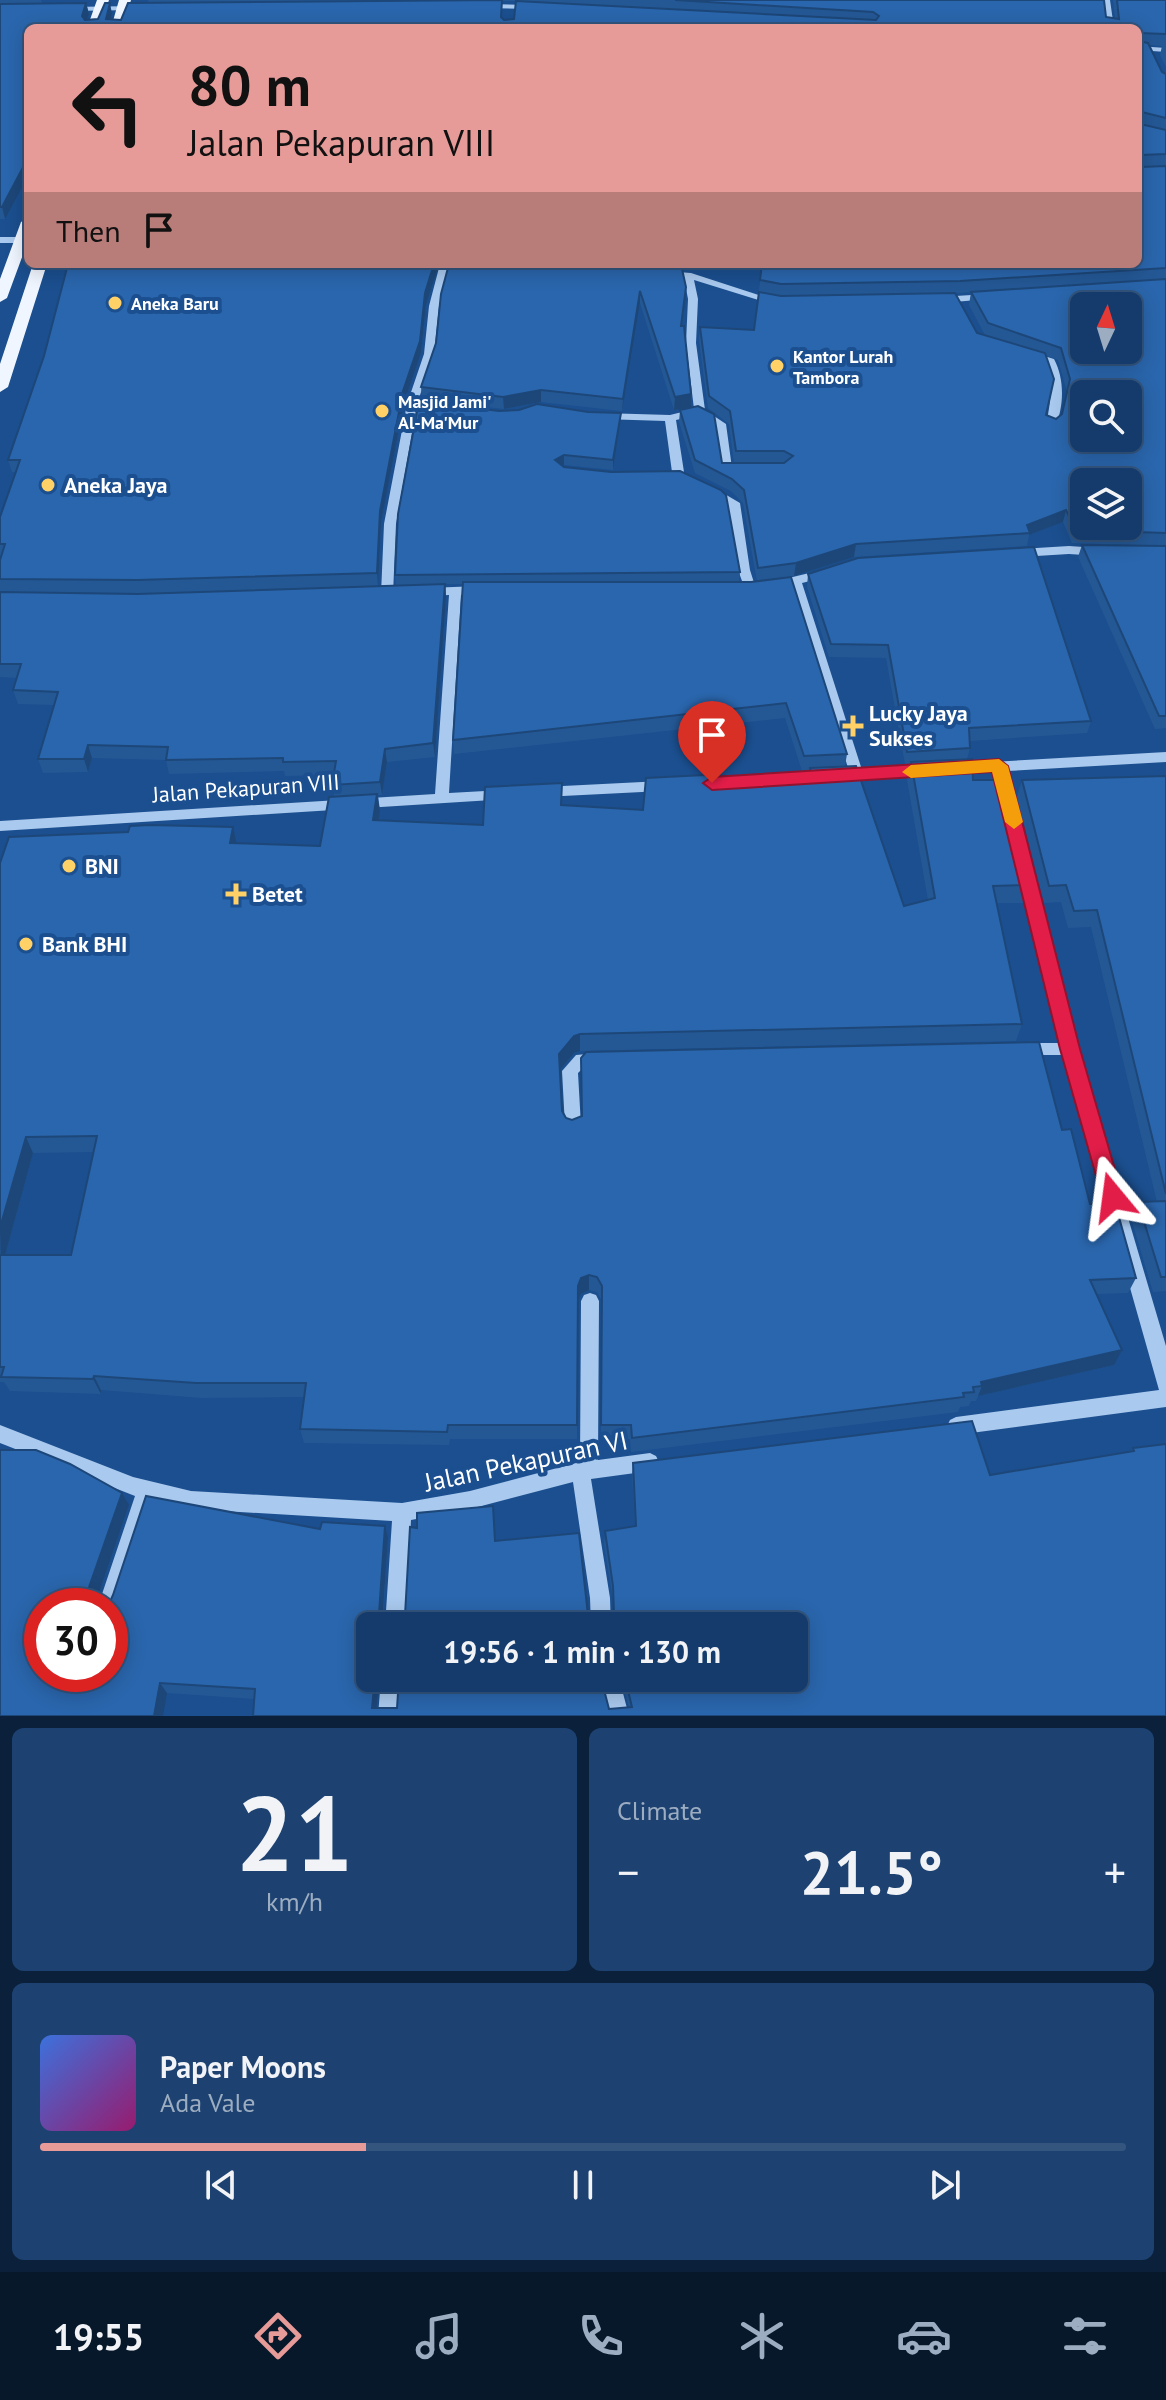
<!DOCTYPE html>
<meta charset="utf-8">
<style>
body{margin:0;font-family:"PT Sans",sans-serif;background:#1d4271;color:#f1f3f6;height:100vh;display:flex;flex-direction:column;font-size:30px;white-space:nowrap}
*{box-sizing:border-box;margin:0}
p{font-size:26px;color:#9dadc1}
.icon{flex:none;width:44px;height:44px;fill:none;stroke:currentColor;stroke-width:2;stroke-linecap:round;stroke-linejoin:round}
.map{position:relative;height:1716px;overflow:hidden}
.details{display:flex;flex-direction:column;gap:12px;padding:12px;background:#0b203b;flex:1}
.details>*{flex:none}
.hud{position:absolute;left:24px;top:24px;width:1118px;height:244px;border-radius:12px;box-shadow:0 4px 20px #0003,0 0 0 2px #33557e;background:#e69b98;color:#111;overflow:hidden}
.needle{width:52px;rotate:4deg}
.fabs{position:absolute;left:1070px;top:292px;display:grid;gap:16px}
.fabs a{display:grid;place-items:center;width:72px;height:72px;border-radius:12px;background:#143b6b;box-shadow:0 4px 20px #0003,0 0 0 2px #33557e;font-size:40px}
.speed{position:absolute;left:24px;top:1588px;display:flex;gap:16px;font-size:40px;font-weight:700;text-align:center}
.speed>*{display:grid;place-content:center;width:104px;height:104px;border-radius:50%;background:#143b6b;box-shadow:0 4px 20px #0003,0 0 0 2px #33557e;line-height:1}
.speed .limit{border:12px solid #d22;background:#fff;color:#111}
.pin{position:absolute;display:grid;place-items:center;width:68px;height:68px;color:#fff;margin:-82px -34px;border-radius:50% 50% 50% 0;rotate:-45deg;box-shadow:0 0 8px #0007}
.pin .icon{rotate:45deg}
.me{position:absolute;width:88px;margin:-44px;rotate:344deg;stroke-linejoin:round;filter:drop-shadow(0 0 6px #0008)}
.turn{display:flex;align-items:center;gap:28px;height:168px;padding:0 32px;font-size:36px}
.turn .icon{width:104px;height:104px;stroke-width:2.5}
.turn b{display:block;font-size:56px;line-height:68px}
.then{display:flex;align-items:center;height:76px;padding:0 32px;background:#0003;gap:16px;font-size:30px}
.big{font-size:60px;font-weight:700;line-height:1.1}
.details .tile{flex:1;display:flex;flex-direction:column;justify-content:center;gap:12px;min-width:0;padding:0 28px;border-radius:12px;background:#1d4271}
.details .dial{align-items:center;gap:0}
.dial b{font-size:104px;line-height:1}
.song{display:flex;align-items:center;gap:24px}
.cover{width:96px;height:96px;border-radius:12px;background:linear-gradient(135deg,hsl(220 70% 55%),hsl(320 70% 35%))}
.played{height:8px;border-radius:4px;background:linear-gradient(90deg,#e69b98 30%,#33557e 30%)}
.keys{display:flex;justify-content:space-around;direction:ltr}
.heat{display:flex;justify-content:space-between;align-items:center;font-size:44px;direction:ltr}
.details .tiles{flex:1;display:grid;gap:12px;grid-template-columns:1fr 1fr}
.tile:last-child{grid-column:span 2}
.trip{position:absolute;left:356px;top:1612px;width:452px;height:80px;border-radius:12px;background:#143b6b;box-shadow:0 4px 20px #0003,0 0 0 2px #33557e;font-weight:700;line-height:80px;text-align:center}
.menu{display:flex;height:128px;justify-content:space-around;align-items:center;background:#08182b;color:#9dadc1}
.menu .icon{width:56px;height:56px}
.menu .current{color:#e69b98}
.menu b{font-size:36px;color:#f1f3f6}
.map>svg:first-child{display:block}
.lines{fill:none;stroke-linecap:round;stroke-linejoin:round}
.minor{fill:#a9c9ee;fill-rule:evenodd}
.major{fill:#f0f6ff;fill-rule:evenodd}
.wall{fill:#245895;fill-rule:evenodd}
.shaded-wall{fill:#1d4779}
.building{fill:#2a66ad;stroke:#1d4779;stroke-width:2;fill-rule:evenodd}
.route{fill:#e11d48;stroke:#92132f;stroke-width:2}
.slow{fill:#f59e0b}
.poi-dot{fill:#ffd166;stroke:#1b4f8f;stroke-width:3}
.labels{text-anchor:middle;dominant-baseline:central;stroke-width:8;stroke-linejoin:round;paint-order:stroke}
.far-poi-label{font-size:18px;font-weight:bold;fill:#fff;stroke:#1b4f8f;text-anchor:start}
.poi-label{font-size:22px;font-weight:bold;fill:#fff;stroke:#1b4f8f;text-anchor:start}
.street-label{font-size:22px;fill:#fff;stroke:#1b4f8f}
.near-street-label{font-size:26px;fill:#fff;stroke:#1b4f8f}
</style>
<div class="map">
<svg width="1166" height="1716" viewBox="0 0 1166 1716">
<rect width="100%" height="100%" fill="#1b4f8f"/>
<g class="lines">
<path class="minor" d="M1102,0H1110L1114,28H1106Z
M484,4L531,5L535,7L531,9L481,8L480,6Z
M139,6V10H136L68,11L64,9L68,7Z
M1138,46L1166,48V52L1138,50Z
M0,237H28V243H0Z
M440,264H450L439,306L434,354L417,404L396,524L393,594L387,598L381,594L384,524L407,404L424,354L429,306Z
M664,271L691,273L780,302L771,304L694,280L698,299L696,343L705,410L726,424L732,468L742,469V473H723L716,425L698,415L676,420L684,472L678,475L672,472L665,421L602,419L597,416L602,413L670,415L694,409L686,343L688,299L684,278L661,276V272Z
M987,294L992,297L991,299L940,303L935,300L940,297Z
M1031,352L1054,359C1065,380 1064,406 1055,428L1051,429L1046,426C1050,404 1054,384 1046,363L1027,357V353Z
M711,486L740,503L750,570L756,589L754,592H746L738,570L728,505L707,491V487Z
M1069,546L1099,548L1105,552L1099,556L1069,554L1020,557L1014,553L1020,549Z
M826,569L830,570L832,573L830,576L802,583L862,770L926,766L931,768L933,771L931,774L775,785L768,780L775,775L849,771L791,585L776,589L770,585L772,582Z
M479,586L483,587L485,590L483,593L461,595L449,793L503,790L510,795L508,799L0,831V821L435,794L449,595L428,596L422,592L428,588Z
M1166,752V762L1007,771L1078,1049L1166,1346V1407L956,1435L950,1432L947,1426L950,1420L956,1417L1159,1390L1064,1055H1022L1017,1053L1014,1049L1017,1045L1022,1043H1061L994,772L955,774L948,769L955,764Z
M662,781L669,786L662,791L543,797L536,792L543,787Z
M598,1053L603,1054L606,1059L603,1064L585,1066L578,1073L581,1126L579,1131L573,1133L567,1131L565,1126L562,1071L576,1055Z
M590,1293L596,1295L599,1301L598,1460L650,1453L656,1456L659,1462L656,1468L650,1471L591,1479L610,1598L611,1626H591L590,1598L573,1482L470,1509L411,1520L405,1626H385L392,1521L191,1509L152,1500L118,1606L115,1613L110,1615V1606H98L135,1496L0,1443V1425L133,1477L191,1491L402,1503L470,1491L580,1462L581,1301L584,1295Z
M381,1678H401L398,1716H378Z
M599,1678H619L629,1716H609Z"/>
<path class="major" d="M97,0H109L99,28H87Z
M119,0H131L123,28H111Z
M28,218V241L7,298L0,302V279L21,222Z
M33,264H47L8,387L0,392V364Z"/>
</g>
<path class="wall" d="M0,0H41L42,3H86L89,14L87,20L98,19L112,14L111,19L121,20L149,3L148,0H1104L1106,17L1115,18L1113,0H1166V67L1160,55L1162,46L1149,45L1162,72L1166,74V546L1072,543L1063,522L1029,535L1027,546L854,557L794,576L757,581L743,503L731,491L695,473L679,422L680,410L722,463H734L729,424L708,408L699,340L700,327L754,330L762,266L694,264H1138L28,28L5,219H0ZM502,1H516L514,19L504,20L502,18ZM1023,289L971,292L969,305L985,335L977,333L955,293ZM1047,356L1058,360L1067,392L1062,414L1056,419L1046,415Z
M68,264H439L426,305L421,353L404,403L381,523L378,586L396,585L395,575L499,411L620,423L613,470L564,465L562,466L740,572L739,582L847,754L845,766L904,906L928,900L907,780L911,764H905L886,658L829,657L807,587L808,574L1091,721L1087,733L970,741V748L967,759L973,780L1029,885L1023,903H996L1022,1024L1016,1041L580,1051L574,1053L560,1070L562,1111L566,1118L572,1120L1062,1130L1090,1204L1136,1278L1128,1293L1096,1294L1114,1365L978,1396L976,1401H971L969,1406L960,1407L958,1412L631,1452L630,1439H601L602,1301L597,1292L589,1290L581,1294L578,1301L577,1439H450L449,1445L304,1443L300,1429L304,1397L202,1398L101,1390V1394L10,1391L4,1382H0V863L236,843L320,846L334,796L332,785L334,775L285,776L284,771L169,774L166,760L92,758L88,772L43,773L38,759L54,705L18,704L13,690L17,678L0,677V560L1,557H0V517L16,472H12L8,460L44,356ZM445,584H463L453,740L454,754L785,718L802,771L809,770L808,780L643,810L562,806L483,825L378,821L380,811L378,795H382L387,762L435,757L446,597ZM0,592L140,593L137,594ZM93,1152L71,1255H5L33,1153Z
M449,264H689V269H682L686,287L682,326L691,394V407L674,410L640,303L622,411L541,402L504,409L422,399L421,387L436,343Z
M1082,545L1166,546V728L1155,729L1078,557Z
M1166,776V1291L1153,1292L1131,1218L1138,1202H1157L1091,927L1068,928L1061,902L1044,903L1017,797L1022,780Z
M1133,1448L1166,1716H253L254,1699L167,1693L0,1716L129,1505L98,1597H99L104,1605L320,1529L388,1538L383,1618H402L496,1541L591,1618H611L614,1615L613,1598L604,1544L605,1531L635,1526L632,1476L633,1463L990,1475L1131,1452ZM370,1626L794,1678H621L629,1708H377L379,1678H370Z"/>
<path class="shaded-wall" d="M86,3L89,14L84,27L82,16Z
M110,3L112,14L109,28L106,19Z
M28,158V176L5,219L2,207Z
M434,264H439L426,305L421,353L404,403L381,523L378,586L377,573L380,511L403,391L425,293Z
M640,291V303L622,411L623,399Z
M541,390V402L504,409L503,397Z
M691,394V407L674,410L675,397Z
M621,413L620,423L613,470V460Z
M564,455V465L555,470V460Z
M1066,510L1063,522L1029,535L1027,525Z
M856,544L854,557L794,576L796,563Z
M445,584L446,597L435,757L433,743Z
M88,745L92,758L88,772L84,759Z
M385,749L387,762L382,795L380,782Z
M377,794L380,811L376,838L373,820Z
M233,827L237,845L230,843Z
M580,1034V1051L574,1053L559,1071V1054L574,1036Z
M26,1137L33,1153L1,1270L0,1228Z
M589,1275V1290L581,1294L578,1301L577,1439L578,1286L581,1278Z
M1122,1350L1114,1365L978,1396L982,1386L981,1382Z
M94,1376L101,1390V1394L93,1379Z
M122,1493L129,1505L95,1605L87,1593Z
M385,1526L388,1538L382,1626L379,1614Z
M375,1678H379L376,1716L372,1708Z
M160,1683L167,1693L163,1716H154Z"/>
<path class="building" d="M502,0L501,17L504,20L514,19L516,1L876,20L879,16L873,12L675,0H1104L1106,17L1119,19L1117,0H1166V34L1139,33L1138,41L1148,43L1162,72L1166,74V118L1142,112L1138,115V28H28V158L2,207H0V4L86,3L82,16L85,20L98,19L105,3H110L106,19L121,20L128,3Z
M1138,116L1140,124L1166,130V154L1141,155L1138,158Z
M1138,158L1141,167L1166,166V268L960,281L781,284L760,280L762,264H1138Z
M68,264H434L425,293L420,341L403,391L380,511L377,573L137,580L0,579V560L5,544H0V517L20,460H8L44,356Z
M449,264H618L682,269L686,287L681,326H684L691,394L675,397L640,291L623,399L541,390L503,397L421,387L436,343L441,294Z
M1166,279V533L1076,530L1066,510L1027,525L1030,533L856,544L796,563L758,568L744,490L732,479L695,460L680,410L698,406L714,414L722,463H784L793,456L784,451H736L730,411L709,396L700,327L754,330L759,292L781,296L955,293L977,333L1045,353L1054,379L1046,415L1056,419L1062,414L1070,379L1061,348L988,323L971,292ZM1084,306H1128V350H1084ZM1084,394H1128V438H1084ZM1084,482H1128V526H1084Z
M419,401L499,411L519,410L537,404L588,412L621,413L613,460L564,455L555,460L564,467L611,472L680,471L721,490L726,495L740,572L395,575L398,514Z
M1082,545L1166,546V716H1159Z
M1034,547L1091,721L969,728L970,748L907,752L888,645L831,644L808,574L858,558Z
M791,577L847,754L804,756L786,703L453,740L463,582H751Z
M445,584L433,743L385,749L380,782L332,785L336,761L283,762V758L166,760L168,747L88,745L84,759H38L58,692L13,690L21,664H0V592L137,594Z
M972,759L973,780H1002L1029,885L993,886L1022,1024L580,1034L574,1036L559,1054L562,1111L566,1118L572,1120L582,1116L581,1058L586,1052L1039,1042L1062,1130L1071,1129L1090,1204L1115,1203L1136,1278L1090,1280L1122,1350L981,1382L982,1386L973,1387L974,1392L963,1393L964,1397L632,1438L631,1425H601L602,1286L597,1277L589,1275L581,1278L578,1286L577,1425H448L447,1432L300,1429L306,1383H196L94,1376L93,1379L1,1377L4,1367H0V1255H71L97,1136L26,1137L0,1228V863L9,837L128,832L130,826L150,825L233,827L230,843L320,846L329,797L377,794L373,820L483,825L485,787L562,783L561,805L643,810L646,778L705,775L813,780L810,768L856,766L904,906L935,898L911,762Z
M1166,776V1194L1097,910L1074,911L1066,885L1049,886L1022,780Z
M1166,1201V1277H1161L1138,1202Z
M972,1421L990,1475L1134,1451L1133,1448L1166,1444V1716H253L255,1689L160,1683L154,1716H0V1450H36L70,1464L122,1493L87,1593L90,1597H99L101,1606L109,1604L113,1595L146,1496L320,1529L322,1522L385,1526L379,1614L382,1618H402L405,1615L410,1527L417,1528V1513L493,1506L495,1541L579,1533L588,1615L591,1618H611L614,1614L613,1586L605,1531L636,1526L633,1463ZM42,1606H110V1674H42ZM370,1626H794V1678H625L632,1707L609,1709L601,1678H399L397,1708H372L375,1678H370Z"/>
<path class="route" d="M999,759L1008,766L1080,1049L1123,1197L1120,1203L1113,1206L1105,1203L1102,1197L1060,1049L992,772L712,790L703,783L712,777Z"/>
<path class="slow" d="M999,759L1008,766L1023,822L1014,829L1005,822L992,772L911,778L902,772L911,765Z"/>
<g class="poi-dot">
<circle cx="115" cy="303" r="8"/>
<circle cx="777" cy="366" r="8"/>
<circle cx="382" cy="411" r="8"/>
<circle cx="48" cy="485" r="8"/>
<path d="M849 714h8v8h8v8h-8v8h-8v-8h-8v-8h8z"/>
<circle cx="69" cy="866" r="8"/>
<path d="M232 882h8v8h8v8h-8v8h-8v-8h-8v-8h8z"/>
<circle cx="26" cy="944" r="8"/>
</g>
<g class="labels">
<g class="far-poi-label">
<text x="131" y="303">Aneka Baru</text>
<text x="793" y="356">Kantor Lurah<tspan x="793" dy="21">Tambora</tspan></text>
<text x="398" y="401">Masjid Jami'<tspan x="398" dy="21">Al-Ma'Mur</tspan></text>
</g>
<g class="poi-label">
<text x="64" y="485">Aneka Jaya</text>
<text x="869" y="713">Lucky Jaya<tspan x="869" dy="25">Sukses</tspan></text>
<text x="85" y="866">BNI</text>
<text x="252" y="894">Betet</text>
<text x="42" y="944">Bank BHI</text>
</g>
<g class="street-label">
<text transform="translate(246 788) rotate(-4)">Jalan Pekapuran VIII</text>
</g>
<g class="near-street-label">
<text transform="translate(526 1461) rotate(-12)">Jalan Pekapuran VI</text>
</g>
</g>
</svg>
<div class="fabs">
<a><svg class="needle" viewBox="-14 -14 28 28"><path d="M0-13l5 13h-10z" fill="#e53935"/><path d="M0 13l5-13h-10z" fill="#9dadc1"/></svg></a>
<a><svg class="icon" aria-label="search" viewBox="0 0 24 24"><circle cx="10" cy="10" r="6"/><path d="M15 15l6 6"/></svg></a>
<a><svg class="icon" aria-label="layers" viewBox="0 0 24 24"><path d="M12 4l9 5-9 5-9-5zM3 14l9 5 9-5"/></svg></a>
</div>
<div class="speed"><div class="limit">30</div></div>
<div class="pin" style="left:712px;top:783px;background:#d93025"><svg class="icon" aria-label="arrive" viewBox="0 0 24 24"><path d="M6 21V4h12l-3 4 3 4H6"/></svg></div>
<svg class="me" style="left:1113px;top:1197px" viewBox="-20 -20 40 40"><path d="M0-17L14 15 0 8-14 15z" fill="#e11d48" stroke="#fff" stroke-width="4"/></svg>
<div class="trip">19:56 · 1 min · 130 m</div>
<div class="hud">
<div class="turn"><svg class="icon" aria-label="left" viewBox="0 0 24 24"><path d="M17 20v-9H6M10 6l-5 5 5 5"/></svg><div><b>80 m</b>Jalan Pekapuran VIII</div></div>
<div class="then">Then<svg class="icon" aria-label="arrive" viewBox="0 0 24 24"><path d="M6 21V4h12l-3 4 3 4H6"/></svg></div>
</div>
</div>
<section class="details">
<div class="tiles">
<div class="tile dial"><b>21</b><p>km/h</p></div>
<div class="tile"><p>Climate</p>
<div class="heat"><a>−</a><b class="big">21.5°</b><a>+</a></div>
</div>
<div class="tile">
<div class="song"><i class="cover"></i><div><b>Paper Moons</b><p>Ada Vale</p></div></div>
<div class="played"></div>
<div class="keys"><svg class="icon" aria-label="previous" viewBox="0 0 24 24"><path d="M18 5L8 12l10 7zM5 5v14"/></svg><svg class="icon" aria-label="pause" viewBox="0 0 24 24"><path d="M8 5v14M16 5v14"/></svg><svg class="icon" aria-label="next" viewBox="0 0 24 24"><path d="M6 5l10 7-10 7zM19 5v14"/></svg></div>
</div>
</div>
</section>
<nav class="menu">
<b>19:55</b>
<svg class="icon current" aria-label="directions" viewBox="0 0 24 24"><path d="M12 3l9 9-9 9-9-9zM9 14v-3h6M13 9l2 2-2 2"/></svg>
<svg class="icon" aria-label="music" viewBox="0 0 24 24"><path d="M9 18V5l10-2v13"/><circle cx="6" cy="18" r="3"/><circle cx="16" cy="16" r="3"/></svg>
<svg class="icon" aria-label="phone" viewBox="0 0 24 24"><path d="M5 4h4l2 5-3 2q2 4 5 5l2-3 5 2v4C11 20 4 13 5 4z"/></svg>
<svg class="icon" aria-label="climate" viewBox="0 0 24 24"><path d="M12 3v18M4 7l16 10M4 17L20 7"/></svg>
<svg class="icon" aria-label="car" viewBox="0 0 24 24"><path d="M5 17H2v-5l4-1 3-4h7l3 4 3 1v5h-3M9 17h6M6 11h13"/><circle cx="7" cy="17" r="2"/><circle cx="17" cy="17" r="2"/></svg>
<svg class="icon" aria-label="filters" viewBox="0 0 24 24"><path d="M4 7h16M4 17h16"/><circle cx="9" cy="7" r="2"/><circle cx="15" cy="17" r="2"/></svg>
</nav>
